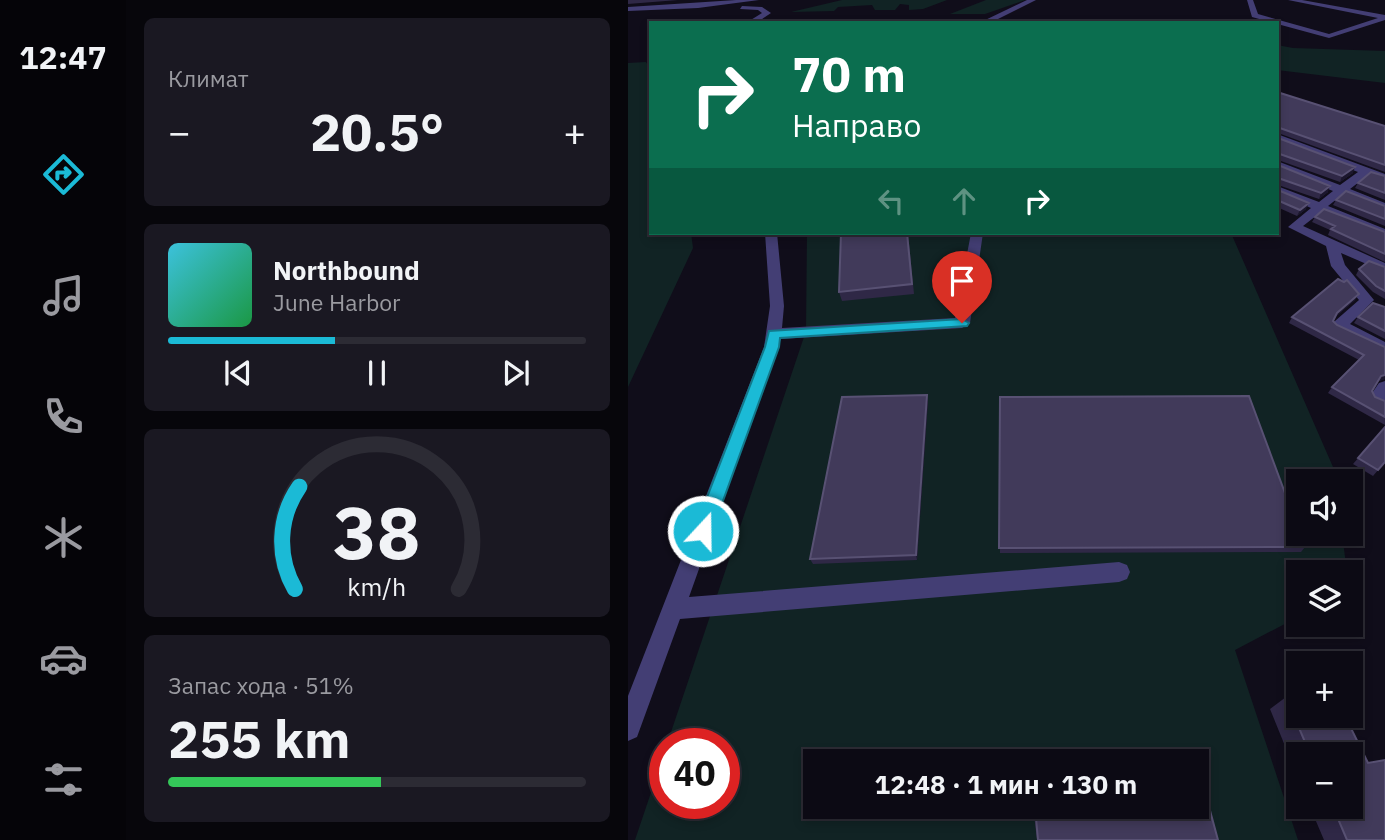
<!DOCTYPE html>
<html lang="ru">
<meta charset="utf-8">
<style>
body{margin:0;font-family:"IBM Plex Sans",sans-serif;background:#1a1822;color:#f1f3f6;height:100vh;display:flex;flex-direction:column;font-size:26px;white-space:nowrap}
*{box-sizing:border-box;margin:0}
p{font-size:23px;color:#9a9aa0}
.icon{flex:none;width:38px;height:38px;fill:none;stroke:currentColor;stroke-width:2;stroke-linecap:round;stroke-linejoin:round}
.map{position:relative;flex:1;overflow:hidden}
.sheet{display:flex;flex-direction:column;gap:18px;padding:18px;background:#07060b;width:502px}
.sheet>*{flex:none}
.top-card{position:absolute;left:21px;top:21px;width:630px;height:214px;border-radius:0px;box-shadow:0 4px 10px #0003,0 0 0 2px #2c2b34;background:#0b6e4f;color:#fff;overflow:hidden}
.buttons{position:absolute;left:658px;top:469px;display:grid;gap:14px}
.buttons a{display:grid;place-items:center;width:77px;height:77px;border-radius:0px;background:#0c0a14;box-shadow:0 4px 10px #0003,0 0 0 2px #2c2b34;font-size:35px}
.speed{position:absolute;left:21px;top:728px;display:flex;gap:14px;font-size:35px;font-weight:700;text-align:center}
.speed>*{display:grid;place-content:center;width:91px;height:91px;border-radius:50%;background:#0c0a14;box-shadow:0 4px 10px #0003,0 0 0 2px #2c2b34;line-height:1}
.speed .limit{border:10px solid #d22;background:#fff;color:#111}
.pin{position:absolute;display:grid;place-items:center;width:60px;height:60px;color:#fff;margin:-72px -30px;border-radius:50% 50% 50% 0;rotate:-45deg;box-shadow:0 0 7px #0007}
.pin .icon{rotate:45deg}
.me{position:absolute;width:77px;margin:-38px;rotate:21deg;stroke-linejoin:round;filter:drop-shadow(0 0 5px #0008)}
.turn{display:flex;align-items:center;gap:24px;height:147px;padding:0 28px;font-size:32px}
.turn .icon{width:91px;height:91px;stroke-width:2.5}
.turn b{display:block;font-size:49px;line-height:60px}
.lanes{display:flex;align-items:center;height:66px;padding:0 28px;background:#0003;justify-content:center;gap:35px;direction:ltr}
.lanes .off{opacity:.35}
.big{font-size:52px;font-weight:700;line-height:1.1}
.sheet .tile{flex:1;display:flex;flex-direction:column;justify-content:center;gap:10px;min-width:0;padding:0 24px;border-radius:10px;background:#1a1822}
.sheet .dial{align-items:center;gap:0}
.dial svg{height:182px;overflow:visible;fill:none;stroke:#2c2b34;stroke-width:7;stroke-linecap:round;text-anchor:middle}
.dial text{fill:#f1f3f6;stroke:none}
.song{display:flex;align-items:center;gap:21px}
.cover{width:84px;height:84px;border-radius:10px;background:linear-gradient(135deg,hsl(190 70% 55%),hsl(140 70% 35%))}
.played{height:7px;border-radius:4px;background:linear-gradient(90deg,#1bbad6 40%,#2c2b34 40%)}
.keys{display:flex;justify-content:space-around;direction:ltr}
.heat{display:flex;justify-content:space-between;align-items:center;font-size:38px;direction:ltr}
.charge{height:10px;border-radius:5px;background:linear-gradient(90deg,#34c759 51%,#2c2b34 0)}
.trip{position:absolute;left:175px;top:749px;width:406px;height:70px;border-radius:0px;background:#0c0a14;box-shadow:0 4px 10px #0003,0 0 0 2px #2c2b34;font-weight:700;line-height:70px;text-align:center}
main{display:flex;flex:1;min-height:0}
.tabs{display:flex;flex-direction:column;width:126px;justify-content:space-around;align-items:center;background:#050408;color:#9a9aa0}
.tabs .icon{width:49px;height:49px}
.tabs .on{color:#1bbad6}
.tabs b{font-size:32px;color:#f1f3f6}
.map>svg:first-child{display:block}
.green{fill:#112324;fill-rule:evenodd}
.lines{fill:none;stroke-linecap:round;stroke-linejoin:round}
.minor{fill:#433e74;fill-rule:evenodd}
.wall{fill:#2f2846}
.shaded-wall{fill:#1b162d}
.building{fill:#413a5a;stroke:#585173;stroke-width:2}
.route{fill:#1bbad6;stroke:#12798b;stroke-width:2}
</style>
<main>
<nav class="tabs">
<b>12:47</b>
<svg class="icon on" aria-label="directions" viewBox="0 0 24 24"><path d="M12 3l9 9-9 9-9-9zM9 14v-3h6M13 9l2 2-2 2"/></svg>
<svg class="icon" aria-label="music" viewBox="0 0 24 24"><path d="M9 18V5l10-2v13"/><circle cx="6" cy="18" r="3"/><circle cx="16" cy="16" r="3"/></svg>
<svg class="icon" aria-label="phone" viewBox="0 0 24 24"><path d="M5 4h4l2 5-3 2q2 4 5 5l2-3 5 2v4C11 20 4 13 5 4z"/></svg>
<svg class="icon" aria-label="climate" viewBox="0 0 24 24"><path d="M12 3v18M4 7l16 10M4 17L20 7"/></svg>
<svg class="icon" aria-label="car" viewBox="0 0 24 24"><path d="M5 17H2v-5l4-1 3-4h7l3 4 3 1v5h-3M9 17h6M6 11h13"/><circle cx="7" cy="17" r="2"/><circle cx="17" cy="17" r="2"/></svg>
<svg class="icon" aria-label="filters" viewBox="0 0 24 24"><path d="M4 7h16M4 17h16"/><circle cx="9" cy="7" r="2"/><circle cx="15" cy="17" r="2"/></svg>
</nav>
<section class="sheet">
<div class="tile"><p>Климат</p>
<div class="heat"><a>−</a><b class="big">20.5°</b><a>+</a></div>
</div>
<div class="tile">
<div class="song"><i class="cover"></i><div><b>Northbound</b><p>June Harbor</p></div></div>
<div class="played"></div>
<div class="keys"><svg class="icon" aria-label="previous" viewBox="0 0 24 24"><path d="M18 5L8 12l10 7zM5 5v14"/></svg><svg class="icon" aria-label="pause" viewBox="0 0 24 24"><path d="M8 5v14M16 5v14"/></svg><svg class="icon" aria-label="next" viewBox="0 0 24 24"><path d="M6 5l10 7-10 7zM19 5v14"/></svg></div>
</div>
<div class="tile dial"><svg viewBox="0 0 100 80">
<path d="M14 69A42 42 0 1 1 86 69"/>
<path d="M14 69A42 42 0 0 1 16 24" stroke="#1bbad6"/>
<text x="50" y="56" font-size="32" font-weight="700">38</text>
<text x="50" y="72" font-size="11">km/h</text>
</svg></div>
<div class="tile"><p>Запас хода · 51%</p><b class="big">255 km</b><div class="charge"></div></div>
</section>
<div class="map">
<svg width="757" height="840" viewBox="0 0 757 840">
<rect width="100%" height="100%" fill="#100d1a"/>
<path class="green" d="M214,0H319L295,9L281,10V5L272,4L267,10H247L244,5L210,7L206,11L163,12Z
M358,0H397L357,14H322Z
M649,45L665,48L757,51V83L649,70Z
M18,62L23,71V233H63L65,248L0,387V63Z
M179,233H603L705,467L707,481H670V534H714L719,572H670V617L607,650L670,840H7L37,751V803H96V744H39L178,331ZM187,761H569V807H187Z"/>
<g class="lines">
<path class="minor" d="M108,0H131L70,8L0,11V7Z
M399,0H408L362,23H351Z
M619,0H625L630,14L701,34L750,18L660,0H674L757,15V20L701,38L624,17Z
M114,6L134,7L143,13L128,23H118L134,13L130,10L112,9Z
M649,134L757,174V181L740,175L722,189L757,203V211L715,194L700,206L757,229V238L693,212L675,226L757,263V272L713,253L717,265L746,300L722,324L757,342V354L707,329L704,325L707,321L731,300L703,266L698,246L660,227L683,208L649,193V186L691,202L705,191L649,168V161L712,185L730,172L649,141Z
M137,233H149L156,306L154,328L327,318L343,233H355L342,323L334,328L153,339L61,597L491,562L499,565L502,572L499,579L491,582L52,619L9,737L0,741V696L136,347L142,306Z
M757,381V406L744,400L742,396L751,383Z"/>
</g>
<path class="wall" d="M0,0H50L0,4Z
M649,92L757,126V172L650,133V138L725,173L712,182L650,160V165L700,192L691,199L650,185V190L678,209L669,216L649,207Z
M757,176V200L727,188L730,183Z
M708,200L757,206V226L705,205Z
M687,217L757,232V262L700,235L702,230L684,222Z
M280,233L286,294L214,301L211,292Z
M757,267V299L745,292L728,275L731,269Z
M727,300L706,318L705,321L709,325L757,347V379L750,381L744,391L747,397L757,401V425L700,393L704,387L731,360L661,323L664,317Z
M757,307V339L726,323L730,317Z
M372,397L677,547L673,552L372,553Z
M300,401L289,560L185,564L182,559Z
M757,427V462L745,476L725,464Z
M658,697L740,763L757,840H696L682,807H723V754H670V778L642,709Z
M405,807H569L590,840H409Z"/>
<path class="shaded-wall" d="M727,167L725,173L712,182L714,176Z
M702,186L700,192L691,199L693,193Z
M681,203L678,209L669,216L672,210Z
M731,294L727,300L705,319L709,313Z
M757,375V379L749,382L753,376Z
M299,395L300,401L289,560L288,555Z"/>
<path class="building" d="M649,92L757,126V165L649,127L650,138L727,167L714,176L649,153L650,165L702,186L693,193L650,178V190L681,203L672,210L649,200Z
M743,172L757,176V193L730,183Z
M718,191L757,206V219L708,200Z
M696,209L757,232V254L703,229L707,226L687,217Z
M213,233H279L284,284L211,292Z
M741,261L757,267V291L748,286L731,269Z
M710,279L716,282L719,280L731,294L709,313L705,321L709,325L757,347V375L753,376L744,391L747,397L757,401V417L704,387L736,355L664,317Z
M745,303L757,307V331L730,317Z
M299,395L288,555L182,559L214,397Z
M621,396L670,528V534H673L677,547L371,548L372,397Z
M757,427V462L750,470L730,458Z
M670,695V716H717L740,763L757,760V840H719L705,807H723V754H682L658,697Z
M569,770H571L590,840H410L407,807H569Z"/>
<path class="route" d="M334,319L341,323L339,326L152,338L151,347L84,531L81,536L75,539L68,536L66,531L137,347L141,331Z"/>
</svg>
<div class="buttons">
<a><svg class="icon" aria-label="sound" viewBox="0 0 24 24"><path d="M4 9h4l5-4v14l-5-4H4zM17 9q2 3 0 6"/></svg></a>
<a><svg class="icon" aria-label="layers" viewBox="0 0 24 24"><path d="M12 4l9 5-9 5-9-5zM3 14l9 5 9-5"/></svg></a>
<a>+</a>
<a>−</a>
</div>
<div class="speed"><div class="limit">40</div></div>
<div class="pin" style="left:334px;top:323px;background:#d93025"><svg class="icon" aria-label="arrive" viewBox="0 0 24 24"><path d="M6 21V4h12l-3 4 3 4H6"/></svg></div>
<svg class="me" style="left:75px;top:531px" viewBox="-20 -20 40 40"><circle r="17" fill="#1bbad6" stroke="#fff" stroke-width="3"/><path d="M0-11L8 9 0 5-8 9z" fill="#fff"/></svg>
<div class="trip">12:48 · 1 мин · 130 m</div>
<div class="top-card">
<div class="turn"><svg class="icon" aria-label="right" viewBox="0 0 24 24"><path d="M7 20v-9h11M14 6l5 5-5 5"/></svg><div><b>70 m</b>Направо</div></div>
<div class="lanes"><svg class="icon off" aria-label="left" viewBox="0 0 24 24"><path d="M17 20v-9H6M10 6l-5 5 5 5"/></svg><svg class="icon off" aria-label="ahead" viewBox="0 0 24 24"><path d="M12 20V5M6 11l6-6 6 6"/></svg><svg class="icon" aria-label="right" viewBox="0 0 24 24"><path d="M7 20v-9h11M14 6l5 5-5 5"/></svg></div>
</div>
</div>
</main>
